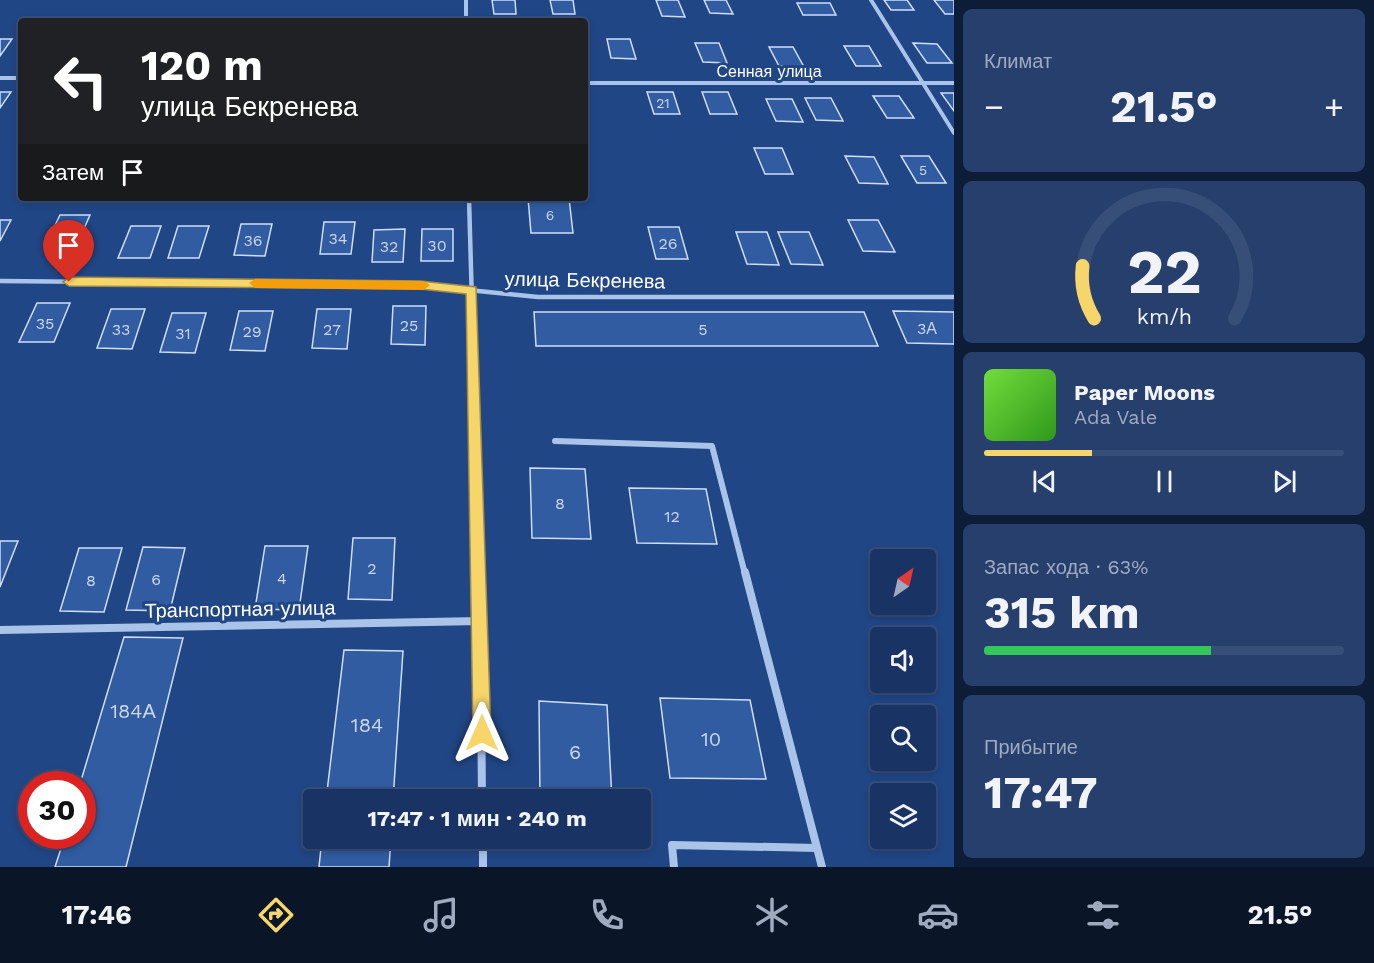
<!DOCTYPE html>
<html lang="ru">
<meta charset="utf-8">
<style>
body{margin:0;font-family:"Work Sans",sans-serif;background:#263f6d;color:#f1f3f6;height:100vh;display:flex;flex-direction:column;font-size:22px;white-space:nowrap}
*{box-sizing:border-box;margin:0}
p{font-size:20px;color:#9faabf}
.icon{flex:none;width:33px;height:33px;fill:none;stroke:currentColor;stroke-width:2;stroke-linecap:round;stroke-linejoin:round}
.map{position:relative;flex:1;overflow:hidden}
.drawer{display:flex;flex-direction:column;gap:9px;padding:9px;background:#0e1d37;width:420px}
.drawer>*{flex:none}
.guide{position:absolute;left:18px;top:18px;width:570px;height:183px;border-radius:6px;box-shadow:0 3px 9px #0003,0 0 0 2px #374f78;background:#202124;color:#fff;overflow:hidden}
.needle{width:39px;rotate:34deg}
.buttons{position:absolute;left:870px;top:549px;display:grid;gap:12px}
.buttons a{display:grid;place-items:center;width:66px;height:66px;border-radius:6px;background:#193464;box-shadow:0 3px 9px #0003,0 0 0 2px #374f78;font-size:30px}
.speed{position:absolute;left:18px;top:771px;display:flex;gap:12px;font-size:30px;font-weight:700;text-align:center}
.speed>*{display:grid;place-content:center;width:78px;height:78px;border-radius:50%;background:#193464;box-shadow:0 3px 9px #0003,0 0 0 2px #374f78;line-height:1}
.speed .limit{border:9px solid #d22;background:#fff;color:#111}
.pin{position:absolute;display:grid;place-items:center;width:51px;height:51px;color:#fff;margin:-62px -26px;border-radius:50% 50% 50% 0;rotate:-45deg;box-shadow:0 0 6px #0007}
.pin .icon{rotate:45deg}
.me{position:absolute;width:66px;margin:-33px;rotate:0deg;stroke-linejoin:round;filter:drop-shadow(0 0 4px #0008)}
.turn{display:flex;align-items:center;gap:21px;height:126px;padding:0 24px;font-size:27px}
.turn .icon{width:78px;height:78px;stroke-width:2.5}
.turn b{display:block;font-size:42px;line-height:51px}
.then{display:flex;align-items:center;height:57px;padding:0 24px;background:#0003;gap:12px;font-size:22px}
.big{font-size:45px;font-weight:700;line-height:1.1}
.drawer .widget{flex:1;display:flex;flex-direction:column;justify-content:center;gap:9px;min-width:0;padding:0 21px;border-radius:9px;background:#263f6d}
.drawer .dial{align-items:center;gap:0}
.dial svg{height:156px;overflow:visible;fill:none;stroke:#374f78;stroke-width:7;stroke-linecap:round;text-anchor:middle}
.dial text{fill:#f1f3f6;stroke:none}
.song{display:flex;align-items:center;gap:18px}
.cover{width:72px;height:72px;border-radius:9px;background:linear-gradient(135deg,hsl(100 70% 55%),hsl(110 70% 35%))}
.played{height:6px;border-radius:3px;background:linear-gradient(90deg,#f6d66b 30%,#374f78 30%)}
.keys{display:flex;justify-content:space-around;direction:ltr}
.heat{display:flex;justify-content:space-between;align-items:center;font-size:33px;direction:ltr}
.charge{height:9px;border-radius:4px;background:linear-gradient(90deg,#34c759 63%,#374f78 0)}
.trip{position:absolute;left:303px;top:789px;width:348px;height:60px;border-radius:6px;background:#193464;box-shadow:0 3px 9px #0003,0 0 0 2px #374f78;font-weight:700;line-height:60px;text-align:center}
.dock{display:flex;height:96px;justify-content:space-around;align-items:center;background:#0a1528;color:#9faabf}
.dock .icon{width:42px;height:42px}
.dock .active{color:#f6d66b}
.dock b{font-size:27px;color:#f1f3f6}
main{display:flex;flex:1;min-height:0}
.map>svg:first-child{display:block}
.building{fill:#315ca2;stroke:#cedef7;stroke-width:1.5}
.lines{fill:none;stroke-linecap:round;stroke-linejoin:round}
.minor-far3{stroke:#aac3e9;stroke-width:4}
.minor-far2{stroke:#aac3e9;stroke-width:4.5}
.minor-far1{stroke:#aac3e9;stroke-width:6}
.minor{stroke:#aac3e9;stroke-width:8}
.route{fill:#f6d66b;stroke:#a08b46;stroke-width:1.5}
.slow{fill:#f59e0b}
.labels{text-anchor:middle;dominant-baseline:central;stroke-width:6;stroke-linejoin:round;paint-order:stroke}
.far-number-label{font-size:14px;fill:#ccd6e8}
.far-street-label{font-size:16px;fill:#fff;stroke:#214685}
.number-label{font-size:16px;fill:#ccd6e8}
.street-label{font-size:20px;fill:#fff;stroke:#214685}
.near-number-label{font-size:20px;fill:#ccd6e8}
</style>
<main>
<div class="map">
<svg width="954" height="867" viewBox="0 0 954 867">
<rect width="100%" height="100%" fill="#214685"/>
<path class="building" d="M492,0H515L516,14H494Z
M550,0H573L575,14H553Z
M656,0H678L685,17L662,16Z
M704,0H726L733,14L710,13Z
M884,0H907L914,10H891Z
M934,0H954V14H945Z
M797,3H830L836,15H803Z
M0,39H12L0,56Z
M607,39H630L636,59L611,58Z
M695,43H719L727,63L703,62Z
M913,43L937,44L952,63H927Z
M844,46H869L881,66H856Z
M769,47H793L804,67L779,66Z
M0,92H11L0,108Z
M647,92H673L680,114H654Z
M702,92H728L737,114H710Z
M941,93H954V111Z
M873,96H899L914,118H887Z
M805,98H831L843,121L816,120Z
M766,99H792L803,122L776,121Z
M754,148H782L793,174H765Z
M845,156L874,157L888,184L859,183Z
M901,156H929L946,183H917Z
M528,198H569L573,233H531Z
M60,215H90L76,247L45,246Z
M0,220H11L0,241Z
M848,220H878L895,252L863,251Z
M324,222H355L351,254H320Z
M241,224H272L265,256L234,255Z
M131,226H161L150,258H118Z
M178,226H209L199,258H168Z
M648,227H679L688,259H656Z
M405,229L403,262H372L374,230Z
M422,229H453V261H421Z
M736,232H767L779,265L747,264Z
M778,232H809L823,265L791,264Z
M37,303H70L54,342H19Z
M393,306H426L425,345L391,344Z
M111,309H145L132,349L97,348Z
M317,309H351L347,349L312,348Z
M239,311H273L265,351L230,350Z
M893,311L954,312V344L907,343Z
M534,312H864L878,346H536Z
M172,313H206L195,353L160,352Z
M530,468L585,469L591,539L532,538Z
M629,488L706,489L717,544L637,543Z
M353,538H395L392,600L348,599Z
M0,541H18L0,587Z
M265,546H308L299,610L255,609Z
M143,547L185,548L170,611L126,610Z
M79,548H122L104,612L60,611Z
M124,637L183,638L126,867H55L65,836H82V784H80Z
M344,650L403,651L393,800H326Z
M660,698L750,700L766,779L670,778Z
M539,701L607,705L612,800H540Z
M322,838H391L389,867H319Z"/>
<g class="lines">
<path class="minor-far3" d="M466,0V21
M871,0L954,133
M0,78H21
M585,83H954"/>
<path class="minor-far2" d="M469,198L473,339
M0,281L420,285L538,297H954"/>
<path class="minor-far1" d="M473,337L480,574
M555,441L712,446L745,574"/>
<path class="minor" d="M480,572L482,800
M745,572L822,867
M0,630L481,621
M483,838V867
M674,867L672,845L817,848"/>
</g>
<path class="route" d="M69,277L420,281L476,287L491,733L488,739L482,741L476,739L473,733L466,294L420,289L69,286L63,282Z"/>
<path class="slow" d="M255,279L424,281L430,285L424,290L255,288L249,283Z"/>
<g class="labels">
<g class="far-number-label">
<text x="663" y="103">21</text>
<text x="923" y="170">5</text>
<text x="550" y="215">6</text>
</g>
<g class="far-street-label">
<text x="769" y="71">Сенная улица</text>
</g>
<g class="number-label">
<text x="338" y="238">34</text>
<text x="253" y="240">36</text>
<text x="668" y="243">26</text>
<text x="437" y="245">30</text>
<text x="389" y="246">32</text>
<text x="45" y="323">35</text>
<text x="409" y="325">25</text>
<text x="927" y="328">3А</text>
<text x="121" y="329">33</text>
<text x="332" y="329">27</text>
<text x="703" y="329">5</text>
<text x="252" y="331">29</text>
<text x="183" y="333">31</text>
<text x="560" y="503">8</text>
<text x="672" y="516">12</text>
<text x="372" y="568">2</text>
<text x="282" y="578">4</text>
<text x="156" y="579">6</text>
<text x="91" y="580">8</text>
</g>
<g class="street-label">
<text transform="translate(585 280) rotate(1)">улица Бекренева</text>
<text transform="translate(240 609) rotate(-1)">Транспортная улица</text>
</g>
<g class="near-number-label">
<text x="133" y="711">184А</text>
<text x="367" y="725">184</text>
<text x="711" y="739">10</text>
<text x="575" y="752">6</text>
</g>
</g>
</svg>
<div class="buttons">
<a><svg class="needle" viewBox="-14 -14 28 28"><path d="M0-13l5 13h-10z" fill="#e53935"/><path d="M0 13l5-13h-10z" fill="#9faabf"/></svg></a>
<a><svg class="icon" aria-label="sound" viewBox="0 0 24 24"><path d="M4 9h4l5-4v14l-5-4H4zM17 9q2 3 0 6"/></svg></a>
<a><svg class="icon" aria-label="search" viewBox="0 0 24 24"><circle cx="10" cy="10" r="6"/><path d="M15 15l6 6"/></svg></a>
<a><svg class="icon" aria-label="layers" viewBox="0 0 24 24"><path d="M12 4l9 5-9 5-9-5zM3 14l9 5 9-5"/></svg></a>
</div>
<div class="speed"><div class="limit">30</div></div>
<div class="pin" style="left:69px;top:282px;background:#d93025"><svg class="icon" aria-label="arrive" viewBox="0 0 24 24"><path d="M6 21V4h12l-3 4 3 4H6"/></svg></div>
<svg class="me" style="left:482px;top:733px" viewBox="-20 -20 40 40"><path d="M0-17L14 15 0 8-14 15z" fill="#f6d66b" stroke="#fff" stroke-width="4"/></svg>
<div class="trip">17:47 · 1 мин · 240 m</div>
<div class="guide">
<div class="turn"><svg class="icon" aria-label="left" viewBox="0 0 24 24"><path d="M17 20v-9H6M10 6l-5 5 5 5"/></svg><div><b>120 m</b>улица Бекренева</div></div>
<div class="then">Затем<svg class="icon" aria-label="arrive" viewBox="0 0 24 24"><path d="M6 21V4h12l-3 4 3 4H6"/></svg></div>
</div>
</div>
<section class="drawer">
<div class="widget"><p>Климат</p>
<div class="heat"><a>−</a><b class="big">21.5°</b><a>+</a></div>
</div>
<div class="widget dial"><svg viewBox="0 0 100 80">
<path d="M14 69A42 42 0 1 1 86 69"/>
<path d="M14 69A42 42 0 0 1 8 42" stroke="#f6d66b"/>
<text x="50" y="56" font-size="32" font-weight="700">22</text>
<text x="50" y="72" font-size="11">km/h</text>
</svg></div>
<div class="widget">
<div class="song"><i class="cover"></i><div><b>Paper Moons</b><p>Ada Vale</p></div></div>
<div class="played"></div>
<div class="keys"><svg class="icon" aria-label="previous" viewBox="0 0 24 24"><path d="M18 5L8 12l10 7zM5 5v14"/></svg><svg class="icon" aria-label="pause" viewBox="0 0 24 24"><path d="M8 5v14M16 5v14"/></svg><svg class="icon" aria-label="next" viewBox="0 0 24 24"><path d="M6 5l10 7-10 7zM19 5v14"/></svg></div>
</div>
<div class="widget"><p>Запас хода · 63%</p><b class="big">315 km</b><div class="charge"></div></div>
<div class="widget"><p>Прибытие</p><b class="big">17:47</b></div>
</section>
</main>
<nav class="dock">
<b>17:46</b>
<svg class="icon active" aria-label="directions" viewBox="0 0 24 24"><path d="M12 3l9 9-9 9-9-9zM9 14v-3h6M13 9l2 2-2 2"/></svg>
<svg class="icon" aria-label="music" viewBox="0 0 24 24"><path d="M9 18V5l10-2v13"/><circle cx="6" cy="18" r="3"/><circle cx="16" cy="16" r="3"/></svg>
<svg class="icon" aria-label="phone" viewBox="0 0 24 24"><path d="M5 4h4l2 5-3 2q2 4 5 5l2-3 5 2v4C11 20 4 13 5 4z"/></svg>
<svg class="icon" aria-label="climate" viewBox="0 0 24 24"><path d="M12 3v18M4 7l16 10M4 17L20 7"/></svg>
<svg class="icon" aria-label="car" viewBox="0 0 24 24"><path d="M5 17H2v-5l4-1 3-4h7l3 4 3 1v5h-3M9 17h6M6 11h13"/><circle cx="7" cy="17" r="2"/><circle cx="17" cy="17" r="2"/></svg>
<svg class="icon" aria-label="filters" viewBox="0 0 24 24"><path d="M4 7h16M4 17h16"/><circle cx="9" cy="7" r="2"/><circle cx="15" cy="17" r="2"/></svg>
<b>21.5°</b>
</nav>
